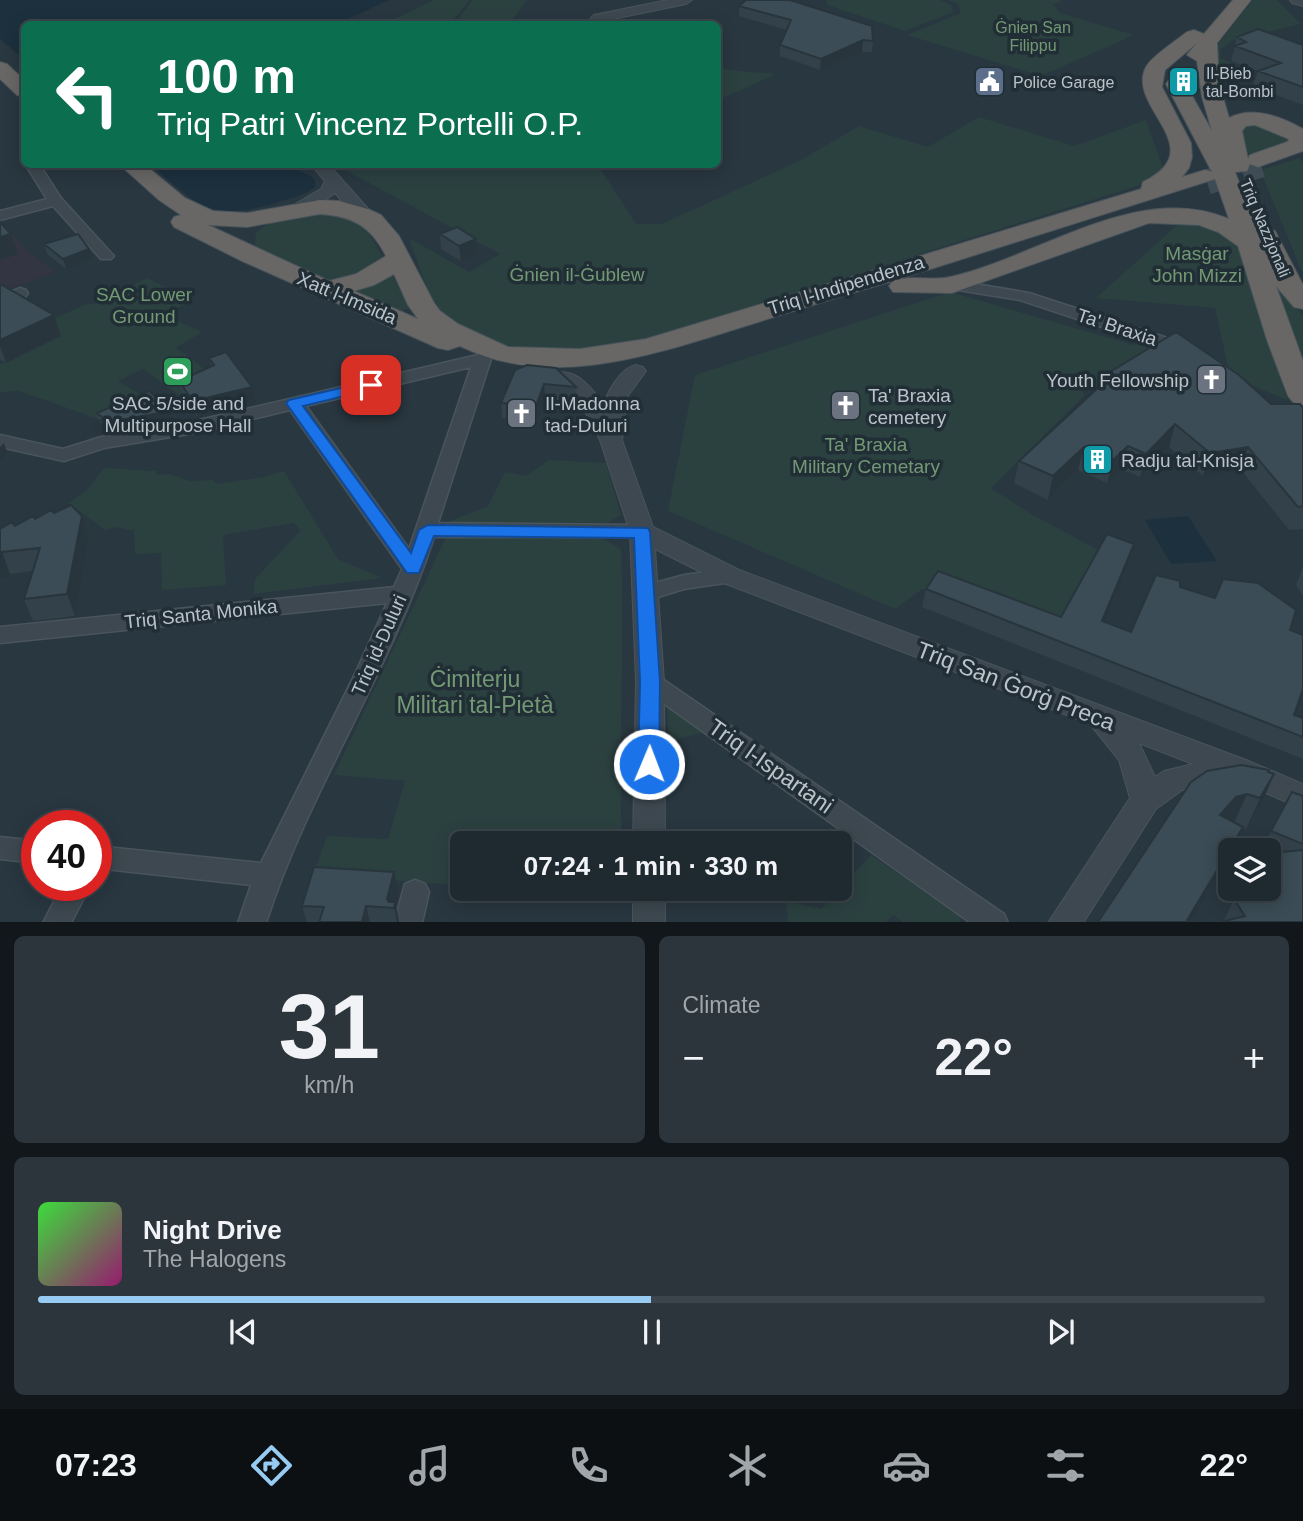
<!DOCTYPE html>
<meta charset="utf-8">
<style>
body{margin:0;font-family:Helvetica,sans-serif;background:#2c353c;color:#f1f3f6;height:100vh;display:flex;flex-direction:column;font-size:26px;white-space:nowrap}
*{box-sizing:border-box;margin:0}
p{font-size:23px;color:#a1a6ab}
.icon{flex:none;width:38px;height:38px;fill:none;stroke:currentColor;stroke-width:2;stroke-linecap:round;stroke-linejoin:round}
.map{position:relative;height:922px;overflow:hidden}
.drawer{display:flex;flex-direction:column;gap:14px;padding:14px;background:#11171a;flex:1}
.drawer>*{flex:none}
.top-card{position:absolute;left:21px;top:21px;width:700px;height:147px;border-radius:10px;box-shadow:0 4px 18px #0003,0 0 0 2px #3c454c;background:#0b6e4f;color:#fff;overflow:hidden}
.controls{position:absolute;left:1218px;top:838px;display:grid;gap:14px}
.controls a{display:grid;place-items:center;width:63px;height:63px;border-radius:10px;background:#1f2930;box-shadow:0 4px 18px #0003,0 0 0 2px #3c454c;font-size:35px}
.speed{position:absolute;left:21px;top:810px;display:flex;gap:14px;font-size:35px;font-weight:700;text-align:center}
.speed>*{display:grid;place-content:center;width:91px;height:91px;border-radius:50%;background:#1f2930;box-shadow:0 4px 18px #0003,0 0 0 2px #3c454c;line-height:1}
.speed .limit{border:10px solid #d22;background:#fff;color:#111}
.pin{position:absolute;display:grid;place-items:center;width:60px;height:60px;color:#fff;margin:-30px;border-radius:14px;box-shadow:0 4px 10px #0006}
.me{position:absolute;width:77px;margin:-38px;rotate:1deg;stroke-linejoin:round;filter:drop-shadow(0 0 5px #0008)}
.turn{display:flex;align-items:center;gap:24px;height:147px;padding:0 21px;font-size:32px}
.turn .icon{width:91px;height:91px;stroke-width:2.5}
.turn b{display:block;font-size:49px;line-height:60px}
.big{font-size:52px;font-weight:600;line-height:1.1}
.drawer .tile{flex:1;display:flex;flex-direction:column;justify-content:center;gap:10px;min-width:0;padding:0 24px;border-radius:10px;background:#2c353c}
.drawer .dial{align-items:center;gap:0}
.dial b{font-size:91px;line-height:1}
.song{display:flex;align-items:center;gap:21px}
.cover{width:84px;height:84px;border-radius:10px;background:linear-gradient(135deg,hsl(120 70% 55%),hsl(320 70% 35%))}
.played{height:7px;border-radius:4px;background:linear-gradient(90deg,#98cbf1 50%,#3c454c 50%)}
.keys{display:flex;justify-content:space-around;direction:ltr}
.heat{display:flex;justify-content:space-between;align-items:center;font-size:38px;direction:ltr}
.drawer .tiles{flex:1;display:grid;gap:14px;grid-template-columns:1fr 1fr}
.tile:last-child{grid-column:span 2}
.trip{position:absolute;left:450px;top:831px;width:402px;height:70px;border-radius:10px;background:#1f2930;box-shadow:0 4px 18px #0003,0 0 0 2px #3c454c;font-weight:600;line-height:70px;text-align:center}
.tab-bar{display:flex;height:112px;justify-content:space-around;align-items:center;background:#0c1013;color:#a1a6ab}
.tab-bar .icon{width:49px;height:49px}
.tab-bar .selected{color:#98cbf1}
.tab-bar b{font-size:32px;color:#f1f3f6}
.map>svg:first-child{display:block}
.medical{fill:#343542}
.green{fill:#2b4140}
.water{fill:#1c303e}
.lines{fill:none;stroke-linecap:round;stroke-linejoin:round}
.trunk-tunnel-far1{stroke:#3f4c55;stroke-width:20;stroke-dasharray:20 10;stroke-linecap:butt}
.trunk-tunnel{stroke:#3f4c55;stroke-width:25;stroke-dasharray:25 12;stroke-linecap:butt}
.minor-casing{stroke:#49545d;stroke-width:3}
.tertiary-casing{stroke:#49545d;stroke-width:2}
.trunk-casing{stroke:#47535b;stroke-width:2}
.minor{fill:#3d4850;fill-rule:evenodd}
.tertiary{fill:#3d4850;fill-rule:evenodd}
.trunk{fill:#686765;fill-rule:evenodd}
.wall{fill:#33414a}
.shaded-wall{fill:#29353c}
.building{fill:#3b4c56;stroke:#29353c;stroke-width:2}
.route{fill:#1a73e8;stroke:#114b97;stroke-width:2}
.labels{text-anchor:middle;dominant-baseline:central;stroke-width:7;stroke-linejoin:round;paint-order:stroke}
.far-park-label{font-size:16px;fill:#739974;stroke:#212e36}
.far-poi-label{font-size:16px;fill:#bac3ca;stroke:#212e36;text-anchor:start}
.far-street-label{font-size:16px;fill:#bac3ca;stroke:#212e36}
.park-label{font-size:19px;fill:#739974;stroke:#212e36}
.street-label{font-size:19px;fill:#bac3ca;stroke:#212e36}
.poi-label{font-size:19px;fill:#bac3ca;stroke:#212e36;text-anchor:start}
.near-park-label{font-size:23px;fill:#739974;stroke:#212e36}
.near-street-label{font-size:23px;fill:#bac3ca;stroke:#212e36}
</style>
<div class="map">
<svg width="1303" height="923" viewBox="0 0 1303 923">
<rect width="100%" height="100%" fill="#293740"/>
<path class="medical" d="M0,220L29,252L55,272L0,292Z"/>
<path class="green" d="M434,0H470L450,24H384Z
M473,0H527L509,24H454Z
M826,0H940L950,4L954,12L905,31L827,5Z
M947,0H1060L1062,2L1053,4L1060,13L1134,35L1041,76L907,35L961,13L957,3Z
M1253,0H1277L1301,24L1233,40L1220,50V58L1253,72L1216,75L1210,54Z
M718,66L730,70L776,74L718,100Z
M979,117L1074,146L1146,120L1166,177L613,350H498L460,327L438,309L428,291L409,238L469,272L500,254L336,165H598L636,224H662L801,160L859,126L928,147Z
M1260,122L1294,138C1280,151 1264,154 1245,153L1240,128Z
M1300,158L1303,164V274L1260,170Z
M324,211L363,222L410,308L397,313L254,249L256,233C273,216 300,215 324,211Z
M1183,220L1239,237L1287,400L1230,376L1215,308L1096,298Z
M1268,272L1303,316V356L1297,350Z
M147,278L192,300L165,315L202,332L176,348L213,375L183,398L143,369L118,381L153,402L101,420L19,391L0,392V364L14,359L47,322L84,305L98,303Z
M950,292L1134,345L1146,338L1173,352L1090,390L1078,379L1084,396L991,488L1031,514L1102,552L1056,635L922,589L895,609L668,511L695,375Z
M549,460L606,463L621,515L608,523L448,522L488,506L505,472L526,476Z
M104,468L156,471L157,475L170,474L190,481L213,480L218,484L263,477L284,471L338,559L382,578L253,594L255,579L301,530L293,523L223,535L226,585L162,590L161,553L135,554L134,531L117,527L105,530L68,503L86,491Z
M446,537L602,538L621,549C625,647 618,745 622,843L462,844V885L313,875L327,836L388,839L405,781L334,775Z
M667,703L709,731L669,741Z
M871,855L963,917L959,923L903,922L893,915L886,922H788L786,901L821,909Z"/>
<path class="water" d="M0,0H389L337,24H24V59L0,39Z
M151,165H284L311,176L315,181V187C304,196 288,199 275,203C209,223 200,206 151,165Z
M1188,516L1217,561L1171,564L1145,520Z"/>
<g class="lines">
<path class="trunk-tunnel-far1" d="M1191,86L1192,80"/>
<path class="trunk-tunnel" d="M1207,182L1261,165"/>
<defs>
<path id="minor" d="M25,164H39L61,198L111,253L114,256L111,259H101L53,206L0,220V211L47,199Z
M952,280L1029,293L1189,345L1192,349L1183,354L1020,300L946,288L944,285L946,282Z
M20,288L26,290L28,293L26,296L0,307V296Z
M482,354L491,359L438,523L642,525L649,527L652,532L649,537H434C391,671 309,789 266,923H238L251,885L96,868V846L261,863L355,674L387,603L0,643V627L394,587L402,569L290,410L195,433L104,448L64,461L0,447V435L63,449L101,437L195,421ZM471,367L409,549L306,406Z
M730,569L738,571L741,576L738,581L684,589L645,601L637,598L634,593L637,588L684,575Z
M650,673L658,676L1004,914L1008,923H971L642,688L638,682L642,676Z
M0,837L37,841V863L0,859Z
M415,880L425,884L429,892L422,923H394L405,884Z
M62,886H90L71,923H43Z"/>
<path id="tertiary" d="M668,0H692L686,4L603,21L600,24H586L594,15Z
M1290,0H1303V6L1292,3Z
M311,164H328L370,211L373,215L370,219H358L335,193L309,211H297L294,207L297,203L321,189L325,181Z
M636,365L643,367L646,371L627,397L622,440L653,527L739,570L1246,760L1303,784V809L1235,780L1182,790L1156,809L1083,923H1048L1130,798L1119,760L1090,724L721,582L655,549L664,682L665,844H633L636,682L630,532L600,440L579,400L555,377L558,373C577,368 595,391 604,407C606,392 621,368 636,365ZM1139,743L1193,764L1164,771L1155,777Z
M633,889H665V923H633Z"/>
<path id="trunk" d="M1233,0H1251L1217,43L1219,83L1229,118C1252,106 1281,116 1303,129V151L1258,167L1250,164L1247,171L1235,172L1258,231L1266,229L1275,231L1303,285V309L1294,307L1276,286L1303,361V405L1293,402L1288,396L1267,340L1238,246L1218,232L1199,225L1149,223L952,293L893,292L889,286L893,281C841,296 790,312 739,328C649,356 550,390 460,346L448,350L438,348L242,261L174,227L171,222L174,217L181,215L159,200L119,164H144L185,198L213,211L247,213L320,200L339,201L368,209L381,215L399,236L434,303L440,311L458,324L508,347L580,349L646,339L1141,189L1143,182C1213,148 1125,107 1146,67C1152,56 1177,40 1187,32L1194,30L1204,34ZM1197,43L1187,55L1197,61L1202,97L1212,131L1183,80H1169L1166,84L1212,172L1205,170L1182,177L1189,168L1192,157L1191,143L1162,87L1165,70ZM1255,125L1289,139L1287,142L1250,155L1248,159L1242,131L1246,126ZM1215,179L1229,219C1138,180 1039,257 950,277C933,281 914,275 896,280ZM320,214C352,216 371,226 386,256L356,274L329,281L208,225L247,227ZM394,274L408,305L418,319L354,291L374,285Z
M0,62L7,64L24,80V97L17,95L0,79Z"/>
</defs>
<use href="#minor" class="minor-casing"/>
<use href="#tertiary" class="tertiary-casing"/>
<use href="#trunk" class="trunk-casing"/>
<use href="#minor" class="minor"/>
<use href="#tertiary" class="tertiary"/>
<use href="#trunk" class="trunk"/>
</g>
<path class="wall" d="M739,6L873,41L872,52H862L820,70L780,56V45L787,30L739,16Z
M1237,37L1303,45V105L1253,86L1258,71L1231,61Z
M440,234L476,239L478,254L461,261L441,249Z
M44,244L93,259L66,269L47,254Z
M0,285L54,315L61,336L6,363L0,359Z
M209,358L256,404L198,418L183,398L179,381L211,366Z
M515,370L576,387L577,402L545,399L537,421L502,418L501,403Z
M1110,372L1271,404L1303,408V529L1289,530L1241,470L1203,476L1169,447L1140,477L1122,469L1107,483L1078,470L1048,500L1014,483L1019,461L1108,378Z
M97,413L174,422L96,436L99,421Z
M54,513L82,516L89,538L75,616L33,621L24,599L32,571L10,574V577L1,579L0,581V529L15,526Z
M1129,562L1104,622L1131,632L1180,587L1290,630L1294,715L1303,718V759L922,607L926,589L1061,617Z
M1303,567V596L1296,585Z
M1268,772L1274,774L1261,805L1246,829L1243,828L1230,850L1229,858L1191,922H1098Z
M1303,796V922L1225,921L1224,920L1234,899L1269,889V850H1262L1271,831Z
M399,895L396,906L399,922H307L302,906Z"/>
<path class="shaded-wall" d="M863,40L862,52L820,70L821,59Z
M287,164H300L288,168Z
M11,234L18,254L0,260V237Z
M476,239L478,254L461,261L459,246Z
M89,249L93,259L66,269L63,259Z
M54,315L61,336L6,363L0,346V340Z
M544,384L545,399L537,421L536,406Z
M252,387L256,404L198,418L193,401Z
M171,411L174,422L96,436L92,425Z
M1175,424L1169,447L1140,477L1146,454Z
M4,443L7,452L0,461V447Z
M1128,446L1122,469L1107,483L1113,460Z
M1084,447L1078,470L1048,500L1053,476Z
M1248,447L1241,470L1203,476L1210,453Z
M82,516L89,538L75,616L67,594Z
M1134,544L1129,562L1097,639L1102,621Z
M2,552L10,574V577L1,579L0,581V556Z
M1274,774L1261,805L1246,829L1260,798Z
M1247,794L1233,825L1220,815L1236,797Z
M1243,827L1233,850H1230V856L1191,922H1186Z
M394,872L399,895L396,906L399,922H397L394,908L387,899Z
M366,906L370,922H362Z"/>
<path class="building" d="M746,0H790L872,26L873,41L863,40L821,59L780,45L791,20L739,6Z
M1258,29L1303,45V87L1258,71L1281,63L1235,46L1246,42L1237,37Z
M0,222L11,234L0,237Z
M457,227L476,239L459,246L440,234Z
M78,234L89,249L63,259L44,244Z
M0,285H2L54,315L0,340Z
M1176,332L1239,375L1271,404H1300L1303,408V506L1298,507L1248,447L1210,453L1175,424L1146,454L1128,446L1113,460L1084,447L1053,476L1019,461L1113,374L1110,372Z
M226,352L252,387L193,401L179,381L214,365L209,358Z
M527,365L556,368L576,387L544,384L536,406L501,403L515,370Z
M149,391L171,411L92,425L104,419L97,413Z
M71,505L82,516L67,594L24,599L40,548L2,552L1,555L0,556V529L12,522L15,526L33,516L35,519L51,510L54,513Z
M1107,534L1134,544L1102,621L1131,632L1156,575L1180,581V587L1215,598L1223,579L1258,583L1296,610L1290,630L1303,635V689L1294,715L1303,718V737L926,589L938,571L1061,617Z
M1241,765L1269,770L1268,772L1274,774L1260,798L1247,794L1236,797L1220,815L1243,827L1186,922H1098L1191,782L1207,771Z
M1292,792L1303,796V844L1271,831Z
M1303,850V922H1220L1245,916L1234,899L1240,889H1269V853Z
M314,867L394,872L387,899L389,902H395L394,908L366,906L362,922H319L324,907L302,906Z"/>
<path class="route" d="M371,381L379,385L377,388L303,406L411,553L419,530L428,525L648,528L650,532L660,682L659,764L656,769L649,772L641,769L638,764L640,682L634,538L434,536L419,573H407L286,403L289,400Z"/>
<defs>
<symbol id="civic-square" viewBox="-11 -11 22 22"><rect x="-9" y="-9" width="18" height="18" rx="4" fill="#5c6f8a" stroke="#212e36"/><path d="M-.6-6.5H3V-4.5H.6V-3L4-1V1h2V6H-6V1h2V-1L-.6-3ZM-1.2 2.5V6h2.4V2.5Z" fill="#fff"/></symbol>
<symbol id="building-square" viewBox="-11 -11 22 22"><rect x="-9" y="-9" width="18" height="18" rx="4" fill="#0f9aa8" stroke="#212e36"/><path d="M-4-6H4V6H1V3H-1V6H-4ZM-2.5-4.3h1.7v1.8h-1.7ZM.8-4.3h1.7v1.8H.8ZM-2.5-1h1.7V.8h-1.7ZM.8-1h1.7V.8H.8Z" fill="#fff"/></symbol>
<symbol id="stadium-square" viewBox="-11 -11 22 22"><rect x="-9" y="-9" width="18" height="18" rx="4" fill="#2e9e5b" stroke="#212e36"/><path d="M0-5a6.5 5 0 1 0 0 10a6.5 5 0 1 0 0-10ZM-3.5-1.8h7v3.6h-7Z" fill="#fff"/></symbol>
<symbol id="church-square" viewBox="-11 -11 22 22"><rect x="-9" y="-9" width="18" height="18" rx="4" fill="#6b7280" stroke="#212e36"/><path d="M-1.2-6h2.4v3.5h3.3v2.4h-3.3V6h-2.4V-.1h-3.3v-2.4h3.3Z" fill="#fff"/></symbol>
</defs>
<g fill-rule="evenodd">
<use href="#civic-square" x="972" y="64" width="35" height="35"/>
<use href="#building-square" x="1166" y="64" width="35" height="35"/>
<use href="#stadium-square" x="160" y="354" width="35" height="35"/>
<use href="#church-square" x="1194" y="362" width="35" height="35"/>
<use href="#church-square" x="828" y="388" width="35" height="35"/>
<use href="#church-square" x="504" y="396" width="35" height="35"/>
<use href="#building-square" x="1080" y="442" width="35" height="35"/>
</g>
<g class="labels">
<g class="far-park-label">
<text x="1033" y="27">Ġnien San<tspan x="1033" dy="18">Filippu</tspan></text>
</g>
<g class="far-poi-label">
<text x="1206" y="73">Il-Bieb<tspan x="1206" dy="18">tal-Bombi</tspan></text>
<text x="1013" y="82">Police Garage</text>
</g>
<g class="far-street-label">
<text transform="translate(1265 228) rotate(67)">Triq Nazzjonali</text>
</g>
<g class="park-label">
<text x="1197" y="253">Masġar<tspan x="1197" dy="22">John Mizzi</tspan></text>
<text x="577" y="274">Ġnien il-Ġublew</text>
<text x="144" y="294">SAC Lower<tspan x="144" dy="22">Ground</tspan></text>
<text x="866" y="444">Ta' Braxia<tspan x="866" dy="22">Military Cemetary</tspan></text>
</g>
<g class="street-label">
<text transform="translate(846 285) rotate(-17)">Triq l-Indipendenza</text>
<text transform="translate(347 298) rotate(23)">Xatt l-Imsida</text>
<text transform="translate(1117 327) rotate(18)">Ta' Braxia</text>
<text transform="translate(201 614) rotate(-6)">Triq Santa Monika</text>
<text transform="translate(379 645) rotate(-66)">Triq id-Duluri</text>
</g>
<g class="poi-label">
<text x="1189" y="380" text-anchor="end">Youth Fellowship</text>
<text x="868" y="395">Ta' Braxia<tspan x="868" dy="22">cemetery</tspan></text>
<text x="178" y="403" text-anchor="middle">SAC 5/side and<tspan x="178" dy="22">Multipurpose Hall</tspan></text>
<text x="545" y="403">Il-Madonna<tspan x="545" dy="22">tad-Duluri</tspan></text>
<text x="1121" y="460">Radju tal-Knisja</text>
</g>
<g class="near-park-label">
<text x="475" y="679">Ċimiterju<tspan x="475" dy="26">Militari tal-Pietà</tspan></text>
</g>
<g class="near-street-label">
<text transform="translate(1016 686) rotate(21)">Triq San Ġorġ Preca</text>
<text transform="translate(771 766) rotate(35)">Triq l-Ispartani</text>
</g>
</g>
</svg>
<div class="controls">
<a><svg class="icon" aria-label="layers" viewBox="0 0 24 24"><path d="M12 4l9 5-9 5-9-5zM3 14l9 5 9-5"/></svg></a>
</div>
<div class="speed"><div class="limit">40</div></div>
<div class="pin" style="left:371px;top:385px;background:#d93025"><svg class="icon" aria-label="arrive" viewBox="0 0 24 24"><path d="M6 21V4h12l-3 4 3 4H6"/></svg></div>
<svg class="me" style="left:649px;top:764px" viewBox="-20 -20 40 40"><circle r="17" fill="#1a73e8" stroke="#fff" stroke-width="3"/><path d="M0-11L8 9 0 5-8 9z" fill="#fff"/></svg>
<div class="trip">07:24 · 1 min · 330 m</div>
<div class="top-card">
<div class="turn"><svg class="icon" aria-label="left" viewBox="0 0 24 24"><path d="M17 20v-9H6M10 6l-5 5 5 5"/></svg><div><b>100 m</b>Triq Patri Vincenz Portelli O.P.</div></div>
</div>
</div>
<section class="drawer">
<div class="tiles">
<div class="tile dial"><b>31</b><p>km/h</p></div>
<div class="tile"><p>Climate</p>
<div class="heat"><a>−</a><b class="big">22°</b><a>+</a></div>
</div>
<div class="tile">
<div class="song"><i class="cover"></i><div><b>Night Drive</b><p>The Halogens</p></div></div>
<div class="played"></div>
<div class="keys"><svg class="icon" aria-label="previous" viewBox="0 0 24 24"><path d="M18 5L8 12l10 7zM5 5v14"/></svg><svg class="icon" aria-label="pause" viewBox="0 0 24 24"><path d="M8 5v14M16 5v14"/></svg><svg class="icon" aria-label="next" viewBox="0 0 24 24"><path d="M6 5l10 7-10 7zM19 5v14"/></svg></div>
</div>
</div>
</section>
<nav class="tab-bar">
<b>07:23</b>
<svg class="icon selected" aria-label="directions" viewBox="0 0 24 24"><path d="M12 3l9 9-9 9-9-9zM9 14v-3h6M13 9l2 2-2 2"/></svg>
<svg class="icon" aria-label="music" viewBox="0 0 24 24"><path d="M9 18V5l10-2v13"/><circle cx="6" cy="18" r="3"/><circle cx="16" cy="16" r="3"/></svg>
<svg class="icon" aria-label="phone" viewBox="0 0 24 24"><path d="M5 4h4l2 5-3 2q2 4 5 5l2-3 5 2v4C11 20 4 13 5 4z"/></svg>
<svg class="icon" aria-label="climate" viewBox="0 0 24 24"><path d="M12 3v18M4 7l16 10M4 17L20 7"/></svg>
<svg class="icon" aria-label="car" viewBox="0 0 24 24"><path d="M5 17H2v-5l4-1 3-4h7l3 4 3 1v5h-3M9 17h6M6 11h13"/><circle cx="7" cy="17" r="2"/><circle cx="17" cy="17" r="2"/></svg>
<svg class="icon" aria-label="filters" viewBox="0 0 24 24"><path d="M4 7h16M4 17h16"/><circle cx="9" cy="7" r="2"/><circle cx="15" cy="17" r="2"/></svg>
<b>22°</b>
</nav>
